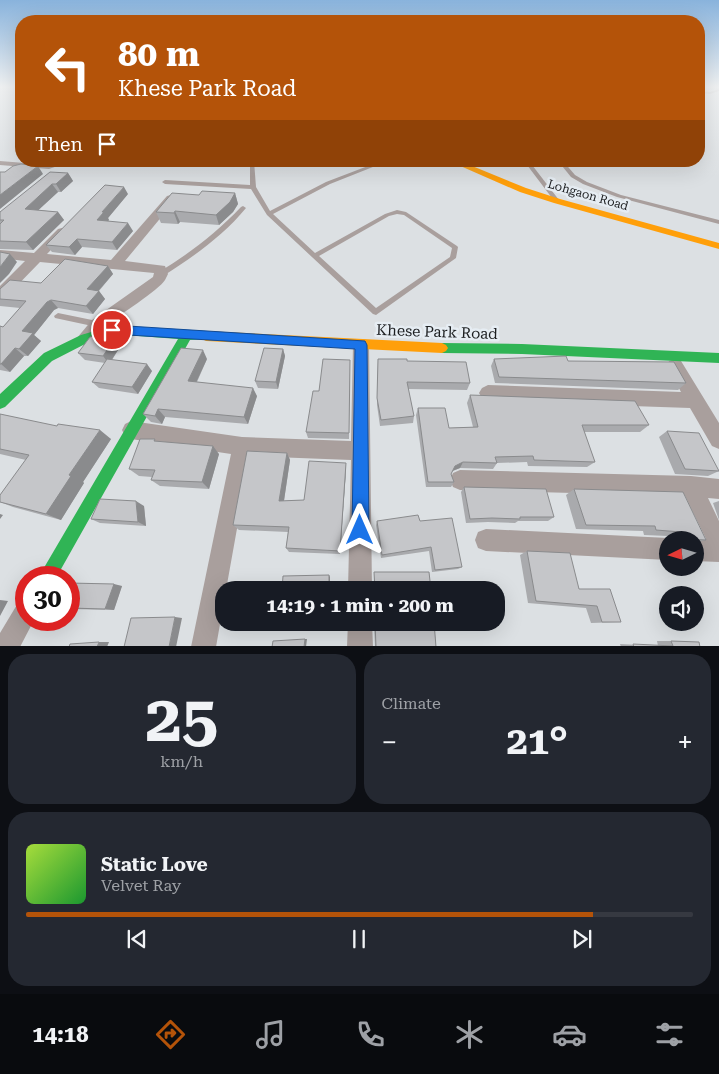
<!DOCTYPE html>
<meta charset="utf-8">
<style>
body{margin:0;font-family:"Roboto Serif",serif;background:#242831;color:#f1f3f6;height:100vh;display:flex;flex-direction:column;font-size:19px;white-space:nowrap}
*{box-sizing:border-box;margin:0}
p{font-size:16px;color:#9ea1a6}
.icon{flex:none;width:28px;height:28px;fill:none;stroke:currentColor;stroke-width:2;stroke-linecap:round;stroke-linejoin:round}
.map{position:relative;height:646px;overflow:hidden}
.drawer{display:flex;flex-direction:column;gap:8px;padding:8px;background:#0d0f14;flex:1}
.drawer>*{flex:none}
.top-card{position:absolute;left:15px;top:15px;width:690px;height:152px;border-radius:20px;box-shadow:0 5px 20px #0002;background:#b45309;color:#fff;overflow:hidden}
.needle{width:32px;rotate:265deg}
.buttons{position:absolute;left:659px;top:531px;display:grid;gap:10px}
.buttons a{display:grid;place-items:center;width:45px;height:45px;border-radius:50%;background:#171b24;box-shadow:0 5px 20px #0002;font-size:25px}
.speed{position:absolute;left:15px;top:566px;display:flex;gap:10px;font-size:25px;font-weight:700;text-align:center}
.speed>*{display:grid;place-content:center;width:65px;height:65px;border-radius:50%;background:#171b24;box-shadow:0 5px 20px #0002;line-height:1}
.speed .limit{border:8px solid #d22;background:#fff;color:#111}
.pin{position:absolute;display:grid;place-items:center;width:42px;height:42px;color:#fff;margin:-21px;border:2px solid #fff;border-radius:50%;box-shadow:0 1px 5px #0007}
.me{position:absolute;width:55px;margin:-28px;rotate:0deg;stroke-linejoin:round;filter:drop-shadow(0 0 4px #0008)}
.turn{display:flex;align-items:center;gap:18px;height:105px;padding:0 20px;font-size:22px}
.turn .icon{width:65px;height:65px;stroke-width:2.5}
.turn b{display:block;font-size:35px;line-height:42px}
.then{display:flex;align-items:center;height:48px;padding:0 20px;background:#0003;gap:10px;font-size:19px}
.big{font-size:38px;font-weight:700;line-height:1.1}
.drawer .card{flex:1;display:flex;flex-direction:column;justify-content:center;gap:8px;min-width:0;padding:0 18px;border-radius:20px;background:#242831}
.drawer .dial{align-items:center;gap:0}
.dial b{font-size:65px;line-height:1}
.song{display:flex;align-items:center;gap:15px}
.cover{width:60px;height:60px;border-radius:8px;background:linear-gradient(135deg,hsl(80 70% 55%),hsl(130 70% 35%))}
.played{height:5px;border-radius:2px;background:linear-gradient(90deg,#b45309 85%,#363941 85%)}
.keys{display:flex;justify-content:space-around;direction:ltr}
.heat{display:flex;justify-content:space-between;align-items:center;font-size:28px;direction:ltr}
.drawer .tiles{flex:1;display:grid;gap:8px;grid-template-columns:1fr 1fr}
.card:last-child{grid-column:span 2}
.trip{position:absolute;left:215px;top:581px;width:290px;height:50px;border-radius:20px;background:#171b24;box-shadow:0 5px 20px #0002;font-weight:700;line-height:50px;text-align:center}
.dock{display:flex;height:80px;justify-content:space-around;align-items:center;background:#090b0e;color:#9ea1a6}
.dock .icon{width:35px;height:35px}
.dock .selected{color:#b45309}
.dock b{font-size:22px;color:#f1f3f6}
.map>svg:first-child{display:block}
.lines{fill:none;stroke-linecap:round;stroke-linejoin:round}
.lane{fill:#a99f9d;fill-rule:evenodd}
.street{fill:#a99f9d;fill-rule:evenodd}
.fast{fill:#30b455;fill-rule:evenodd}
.slow{fill:#ff9f0a;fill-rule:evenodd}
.wall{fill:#a9aaad}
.shaded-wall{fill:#8a8b8d}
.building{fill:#c5c6c9;stroke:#8a8b8d}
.route{fill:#1a73e8;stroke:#114b97}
.labels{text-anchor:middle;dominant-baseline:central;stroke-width:5;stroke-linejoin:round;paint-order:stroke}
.far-street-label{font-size:12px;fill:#1c1e20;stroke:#e6edf3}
.street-label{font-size:15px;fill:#1c1e20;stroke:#e6edf3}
</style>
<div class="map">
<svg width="719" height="647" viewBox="0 0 719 647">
<rect width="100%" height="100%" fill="#dce0e3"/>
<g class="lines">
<path class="lane" d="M719,89V91L710,94L699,93V91L710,92Z
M0,161L49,165L64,161H72L49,169L0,165Z
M250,161H254L256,187L270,211L326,182L381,161H388L330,184L273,214L315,253L385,214L397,210L406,212L457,246L458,247L456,258L376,315L373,314L267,215L251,189L165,184L162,182L165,180L250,185ZM397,214L404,215L452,248L450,257L376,308L319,256L389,216Z
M524,161H529L559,200V202H555Z
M558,161H563L575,175L587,182L621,195L719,220V224L617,197L583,184L571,177Z
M243,206L246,208C223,236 193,257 163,276H159L158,274L159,272C189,254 216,233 241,207Z
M58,313L97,321L100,322L101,324L100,326L97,327L55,318L54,316Z"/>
<path class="street" d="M171,195L177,198L125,261L165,266L168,274L165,280C159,290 118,316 106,325C97,332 93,347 80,342L77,338L92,320L153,277L154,273L40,262L5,298L0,299V286L25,261L0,258V250L34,253L58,229L62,228L68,232L47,254L111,260L167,196Z
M361,339L367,340L369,345L372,590H348L351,460L250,456L226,590H224V601L216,647H191L231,454L131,439L125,436L122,430L125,424L131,421L242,437L351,441L353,345L355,340Z
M675,359L681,361L719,423V449L712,446L690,408L488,401L482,398L479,393L482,388L488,385L681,392L667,366L669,361Z
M460,470L691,476L719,479V499L708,498L719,521V562L695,561V540H692L706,539L685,496L460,490L453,487L450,480L453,473Z
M486,529L668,538L673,540H668V560L486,551L478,548L475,540L478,532Z
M26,599V620H34L20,647H0V633L18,603Z
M348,622H372L373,647H347Z"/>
<path class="fast" d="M112,326L206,331L210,333L212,336L210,339L190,340L56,578H38L178,339L112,334L89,342L52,361L5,407L0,409V394L44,353L81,335Z
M442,343L522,344L719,353V363L522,354L442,353L438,351L436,348L438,345Z"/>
<path class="slow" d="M449,161H460L526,188L560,199L719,243V249L554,203L520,192Z
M206,331L442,343L446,345L448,348L446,351L442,353L206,341L202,339L200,336L202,333Z"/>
</g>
<path class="wall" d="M68,173L73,181L61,192H58L38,210L58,212L64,220L33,250L0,249V212Z
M235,193L238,204L233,212L219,225L180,222L178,224L161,223L156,212L199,195Z
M128,194L108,218L109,220L108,221L133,231L117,250L82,247L75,255L52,252L46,245Z
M108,266L113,274L99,291L105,299L93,314L58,308L54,310L34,335L41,341L28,356H24L10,372L0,370V326L3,327L20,308L0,306V289L41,283Z
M123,342L112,360L152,371L138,394L99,388L92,382L105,363L85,360L78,353Z
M283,349L285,356L278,389L258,388L255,381Z
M207,359L197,382L257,396L248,424L165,417L162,424L151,422L143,414Z
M378,359L407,361L470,383L467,390L408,389L414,416L413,423L380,426L377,405Z
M494,359L568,361L686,383L678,390L495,383L491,366Z
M350,360L349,439L308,438L306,432L319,391Z
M470,395L649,425L640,432H584L595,462L587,467L528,466L527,462L497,463L493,469L460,468L453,471L451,474L454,482L451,487H426L416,415L418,408L449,428L473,427L467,403Z
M0,414L111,439L83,482L84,483L61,520L13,507L0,502V495L26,460L0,454Z
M667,431L719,471L708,476L675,474L659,437Z
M157,441L219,454L209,489L160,486L151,480L152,477L139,476L129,469Z
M287,453L290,460L284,501L304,500L346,463V470L340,554L289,552L286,548L288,532L239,530L233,525Z
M464,487L554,517L548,521H518L515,523L488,522L466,523L461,492Z
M574,489L706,540L695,543V540H674L675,539L668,536L644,535L643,531L576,529L566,495Z
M719,501V520L713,503Z
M144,506L146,526L100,523L91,519Z
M377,521H420L462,567L458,569L432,572L429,551L381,558L376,525Z
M527,551L579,589L621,622L591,623L586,608L528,603L520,555Z
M69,583L122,586L114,610L69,609Z
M374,622H434L436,647H375Z
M657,641H671L700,647H621L620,644L658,646Z"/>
<path class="shaded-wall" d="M38,166L43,174L0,209V195Z
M68,173L73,181L61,192L56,184Z
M52,184L58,192L31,217L25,209Z
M124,187L128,194L108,218L109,220L102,228L97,220L102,212Z
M235,193L238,204L233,212L219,225L216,215Z
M175,211L180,222L178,224L174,213Z
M58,212L64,220L33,250L26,242Z
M128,223L133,231L117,250L112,242Z
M77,239L82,247L75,255L69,247Z
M10,254L17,262L9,274L0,283V267Z
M108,266L113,274L93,297L87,289Z
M99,291L105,299L93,314L86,306Z
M51,300L58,308L54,310L34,335L41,341L28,356L19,349L22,331L47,302Z
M118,334L123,342L109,364L103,356Z
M15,348L24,356L10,372L1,364Z
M283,349L285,356L278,389L276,382Z
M203,350L207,359L193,389L188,381Z
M147,364L152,371L138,394L132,387Z
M253,388L257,396L248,424L244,417Z
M158,409L165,417L162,424L155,416Z
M100,430L111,439L83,482L84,483L61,520L46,514L69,475Z
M213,446L219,454L209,489L202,482Z
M287,453L290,460L283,507L279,501Z
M463,462L460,468L452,471L455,466Z
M346,463V470L340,554V551Z
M136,501L144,506L146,526L138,522Z
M0,514L3,515L0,519Z
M329,575L330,577V590H329Z
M114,584L122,586L114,610L105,609Z
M0,600L8,601L0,616Z
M175,617L182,618L176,647H169Z
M305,639H307L306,647H304Z
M99,642H109L107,647H97Z"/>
<path class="building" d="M21,164L38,166L0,195V172H5L13,166Z
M50,172L68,173L56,184H52L25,209L58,212L26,242L0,241V224L4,220H0V212Z
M105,185L124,187L102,212H104L97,220L128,223L112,242L77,239L69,247L46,245Z
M202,191L235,193L230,202L216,215L175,211L174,213L156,212L172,193L199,195Z
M0,252L10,254L0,267Z
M65,259L108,266L87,289L99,291L86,306L51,300L47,302L22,331L33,333L19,349L15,348L1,364H0V326L3,327L26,301L0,299V289L10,280L41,283Z
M105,333L118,334L103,356L78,353L90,337Z
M181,348L203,350L188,381L253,388L244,417L158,409L155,416L143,414Z
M264,348L283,349L276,382L255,381Z
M566,356L568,361L674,362L686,383L499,377L494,359Z
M107,359L147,364L132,387L92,382Z
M323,359L350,360L349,433L306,432L313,391H319Z
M378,359H407V361L466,362L470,383L407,382L414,416L381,420L377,398Z
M470,395L635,401L649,425H582L595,462L534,460L533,456L495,457L497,463L463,462L455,466L451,474L454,482H428L418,408H445L449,428L478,427Z
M0,414L57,426L58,424L100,430L69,475L71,476L46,514L0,502V495L29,455L0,449Z
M667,431L699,433L719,471L685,469Z
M140,439H155L154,441L213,446L202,482L151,480L155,470L129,469Z
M247,451L287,453L279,501L304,500L309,461L346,463L340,551L286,548L289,527L233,525Z
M464,487L546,489L554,517H520V519L492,518L470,519Z
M574,489L683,492L706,540L683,539L688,535L681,532L656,530L655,526L586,525Z
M100,499L136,501L138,522L91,519Z
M418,515L420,521L452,518L462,567L435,570L431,547L382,555L377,521Z
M527,551L570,553L579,589H610L621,622H602L597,606L536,601Z
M374,572H429L431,590H375Z
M329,575V590H282L283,576Z
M69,583L114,584L105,609L69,608Z
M175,617L169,647H124L131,618Z
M375,622H434L436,647H376Z
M305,639L304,647H272L273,641Z
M671,641L699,642L700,647H634L633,644L673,646Z
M99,642L97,647H69L70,644Z"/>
<linearGradient id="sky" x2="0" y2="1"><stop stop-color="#89b3dc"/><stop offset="0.49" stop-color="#eff1f2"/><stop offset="1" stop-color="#eff1f2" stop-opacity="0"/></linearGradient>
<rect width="719" height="177" fill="url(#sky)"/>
<path class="route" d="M112,325L365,341L367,345L369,530L366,536L360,539L355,536L352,530L355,349L112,334L106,330Z"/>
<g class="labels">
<g class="far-street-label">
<text transform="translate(588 195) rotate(16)">Lohgaon Road</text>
</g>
<g class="street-label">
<text transform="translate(437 332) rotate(2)">Khese Park Road</text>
</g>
</g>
</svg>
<div class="buttons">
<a><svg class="needle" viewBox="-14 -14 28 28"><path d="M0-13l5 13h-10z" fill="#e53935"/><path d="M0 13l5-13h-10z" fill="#9ea1a6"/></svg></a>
<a><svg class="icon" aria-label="sound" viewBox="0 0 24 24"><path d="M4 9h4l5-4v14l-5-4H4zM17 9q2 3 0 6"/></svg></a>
</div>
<div class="speed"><div class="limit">30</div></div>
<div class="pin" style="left:112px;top:330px;background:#d93025"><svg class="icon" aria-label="arrive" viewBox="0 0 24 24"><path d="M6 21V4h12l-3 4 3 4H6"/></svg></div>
<svg class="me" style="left:360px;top:530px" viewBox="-20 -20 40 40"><path d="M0-17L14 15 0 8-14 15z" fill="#1a73e8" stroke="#fff" stroke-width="4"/></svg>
<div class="trip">14:19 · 1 min · 200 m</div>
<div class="top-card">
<div class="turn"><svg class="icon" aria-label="left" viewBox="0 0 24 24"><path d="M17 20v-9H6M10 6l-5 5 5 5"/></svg><div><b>80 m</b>Khese Park Road</div></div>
<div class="then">Then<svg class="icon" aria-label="arrive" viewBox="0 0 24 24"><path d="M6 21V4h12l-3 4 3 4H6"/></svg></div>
</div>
</div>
<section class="drawer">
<div class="tiles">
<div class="card dial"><b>25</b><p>km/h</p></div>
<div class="card"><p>Climate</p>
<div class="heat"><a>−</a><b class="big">21°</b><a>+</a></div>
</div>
<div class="card">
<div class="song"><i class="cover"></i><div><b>Static Love</b><p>Velvet Ray</p></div></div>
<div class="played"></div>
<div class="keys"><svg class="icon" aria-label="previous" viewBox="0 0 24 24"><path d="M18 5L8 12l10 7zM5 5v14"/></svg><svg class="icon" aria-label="pause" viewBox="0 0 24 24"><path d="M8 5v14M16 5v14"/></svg><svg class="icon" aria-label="next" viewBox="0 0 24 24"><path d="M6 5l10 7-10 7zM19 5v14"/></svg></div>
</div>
</div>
</section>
<nav class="dock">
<b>14:18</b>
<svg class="icon selected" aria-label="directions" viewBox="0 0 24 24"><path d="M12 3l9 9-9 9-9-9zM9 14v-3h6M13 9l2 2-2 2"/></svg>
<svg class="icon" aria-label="music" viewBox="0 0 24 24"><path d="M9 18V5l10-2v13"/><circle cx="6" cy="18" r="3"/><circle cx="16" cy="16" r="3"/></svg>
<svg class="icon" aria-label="phone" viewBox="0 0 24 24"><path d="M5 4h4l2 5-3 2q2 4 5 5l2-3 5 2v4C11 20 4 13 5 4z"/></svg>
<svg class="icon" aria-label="climate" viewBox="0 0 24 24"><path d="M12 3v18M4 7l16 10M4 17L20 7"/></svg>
<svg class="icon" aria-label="car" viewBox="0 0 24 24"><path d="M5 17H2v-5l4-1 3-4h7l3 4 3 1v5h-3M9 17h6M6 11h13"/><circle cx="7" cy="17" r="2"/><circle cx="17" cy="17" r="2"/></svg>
<svg class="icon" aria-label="filters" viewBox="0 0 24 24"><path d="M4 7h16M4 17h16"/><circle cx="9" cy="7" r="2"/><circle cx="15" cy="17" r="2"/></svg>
</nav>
